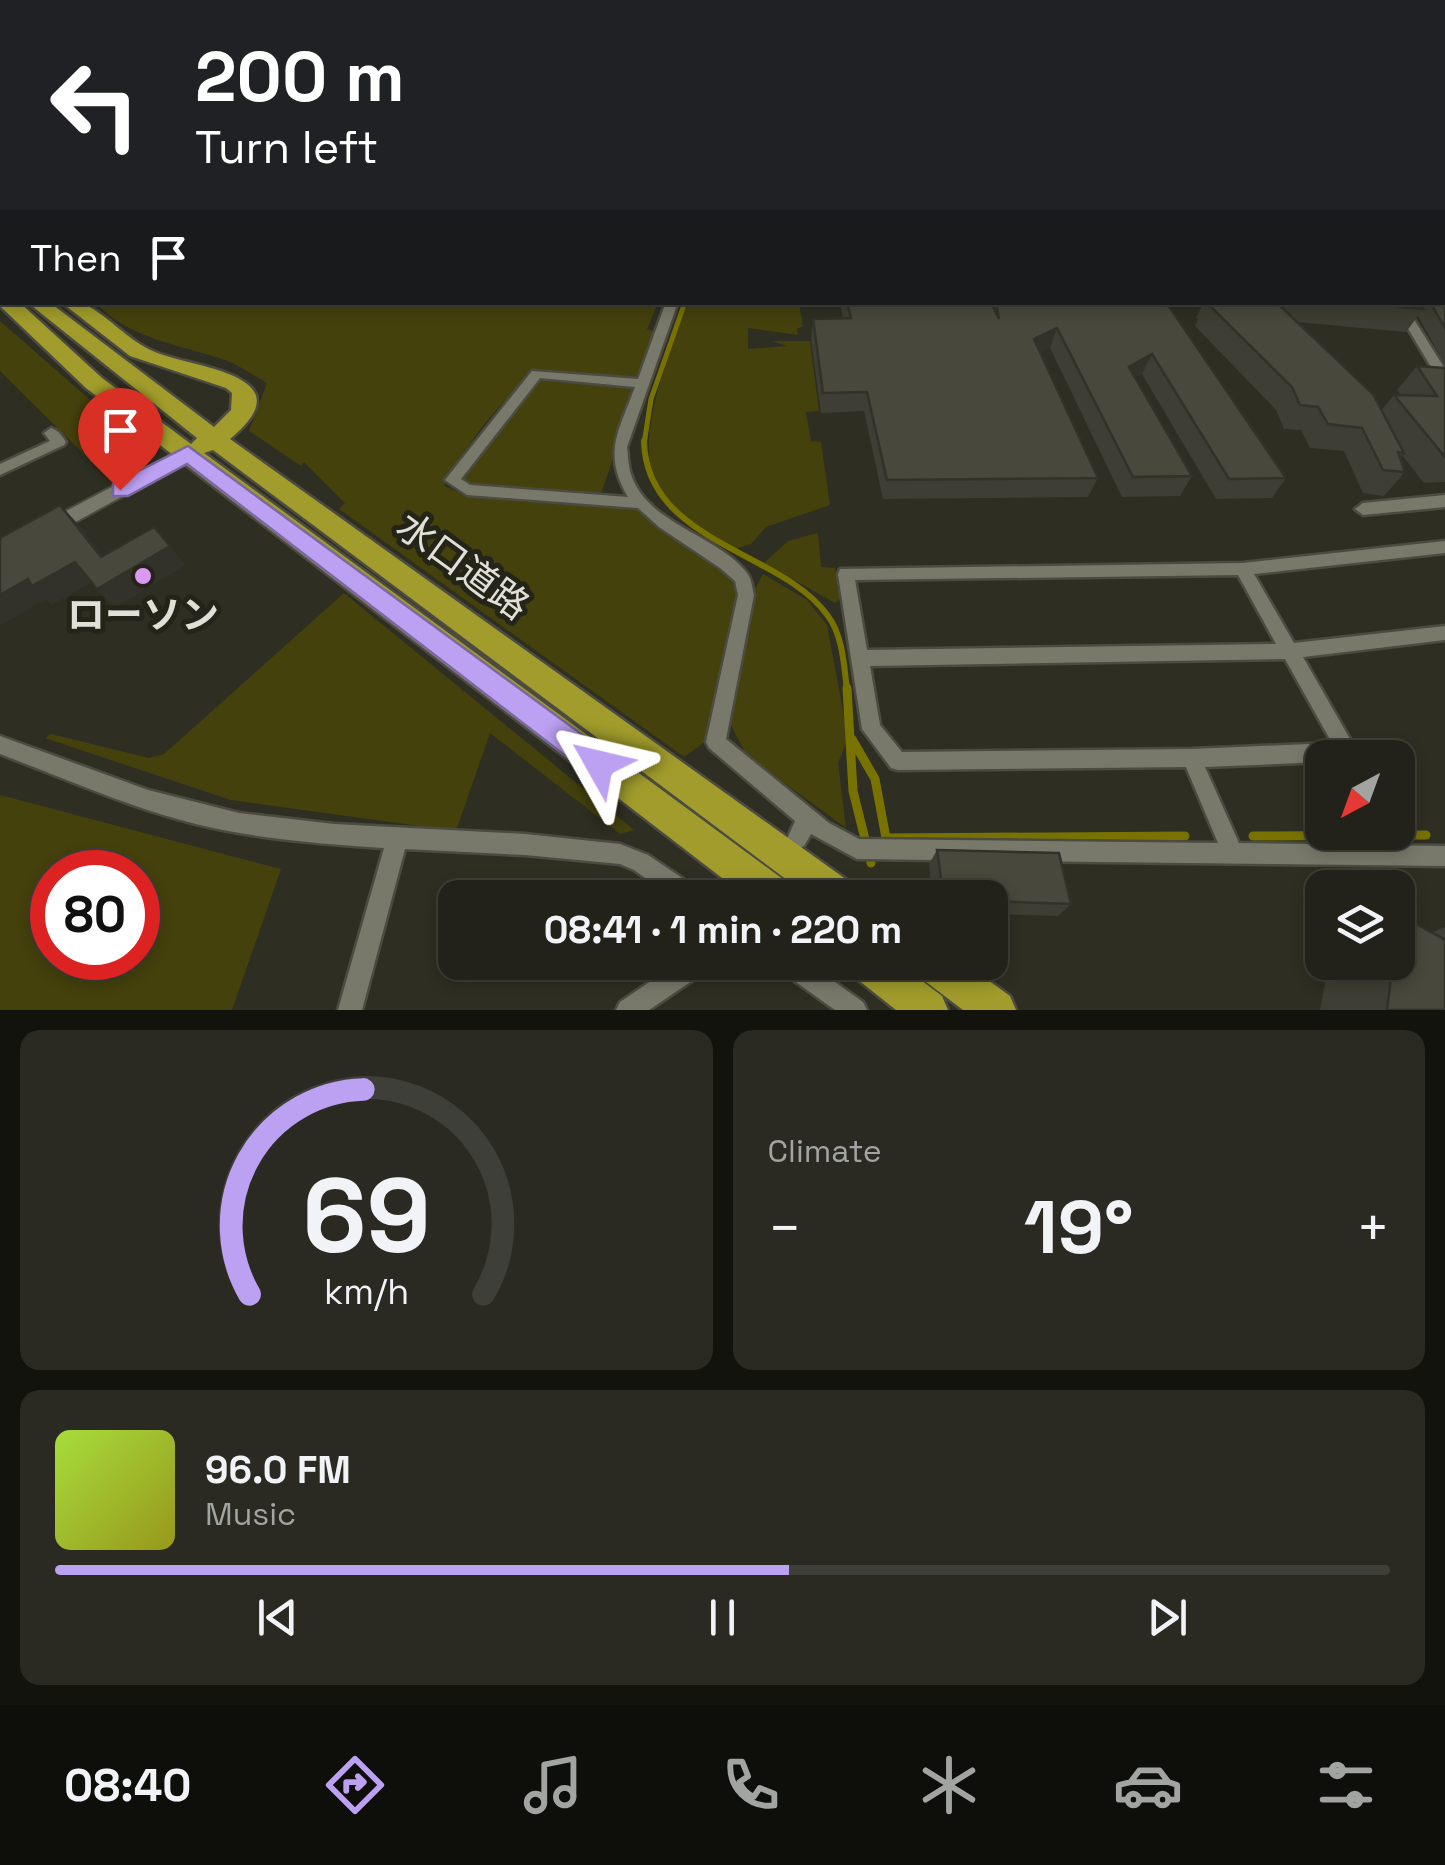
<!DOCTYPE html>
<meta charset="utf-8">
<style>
body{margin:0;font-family:"Space Grotesk","Noto Sans JP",sans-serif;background:#2a2a23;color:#f1f3f6;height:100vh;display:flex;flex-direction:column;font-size:38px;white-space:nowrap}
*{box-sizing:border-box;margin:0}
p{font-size:32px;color:#a2a4a2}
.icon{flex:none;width:55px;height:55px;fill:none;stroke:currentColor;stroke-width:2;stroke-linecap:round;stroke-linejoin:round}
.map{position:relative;height:1010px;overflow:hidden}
.side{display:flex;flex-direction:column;gap:20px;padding:20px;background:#13130e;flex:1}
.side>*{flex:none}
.guide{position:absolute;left:0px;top:0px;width:1445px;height:305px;box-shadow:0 5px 15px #0003,0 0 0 2px #3f3f39;background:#202124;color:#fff;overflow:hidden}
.needle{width:65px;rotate:221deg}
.controls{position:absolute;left:1305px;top:740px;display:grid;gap:20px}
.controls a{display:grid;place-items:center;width:110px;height:110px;border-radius:20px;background:#22221a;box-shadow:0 5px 15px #0003,0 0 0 2px #3f3f39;font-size:50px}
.speed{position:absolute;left:30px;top:850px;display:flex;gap:20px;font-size:50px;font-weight:700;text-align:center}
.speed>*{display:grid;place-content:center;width:130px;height:130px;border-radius:50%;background:#22221a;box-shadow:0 5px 15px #0003,0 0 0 2px #3f3f39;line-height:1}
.speed .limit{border:15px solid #d22;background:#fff;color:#111}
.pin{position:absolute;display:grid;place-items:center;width:85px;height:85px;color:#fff;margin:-102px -42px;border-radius:50% 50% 50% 0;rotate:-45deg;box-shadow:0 0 10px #0007}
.pin .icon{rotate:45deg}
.me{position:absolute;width:110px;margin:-55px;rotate:307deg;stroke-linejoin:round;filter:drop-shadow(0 0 8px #0008)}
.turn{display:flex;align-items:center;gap:35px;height:210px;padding:0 30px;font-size:45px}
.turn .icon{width:130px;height:130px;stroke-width:2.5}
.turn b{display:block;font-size:70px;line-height:85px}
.then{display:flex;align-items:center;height:95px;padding:0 30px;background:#0003;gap:20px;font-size:38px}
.big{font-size:75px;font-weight:600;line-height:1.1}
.side .widget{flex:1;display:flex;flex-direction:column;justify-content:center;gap:15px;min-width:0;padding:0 35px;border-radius:20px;background:#2a2a23}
.side .dial{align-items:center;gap:0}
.dial svg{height:260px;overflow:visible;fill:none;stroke:#3f3f39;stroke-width:7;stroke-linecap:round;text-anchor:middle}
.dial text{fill:#f1f3f6;stroke:none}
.song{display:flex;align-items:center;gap:30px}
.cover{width:120px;height:120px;border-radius:15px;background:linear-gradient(135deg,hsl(80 70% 55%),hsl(60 70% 35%))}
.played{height:10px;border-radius:5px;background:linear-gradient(90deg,#bca0f2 55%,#3f3f39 55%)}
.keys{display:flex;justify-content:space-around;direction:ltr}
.heat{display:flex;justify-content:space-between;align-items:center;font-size:55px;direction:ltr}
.side .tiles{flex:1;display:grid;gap:20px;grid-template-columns:1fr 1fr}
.widget:last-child{grid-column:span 2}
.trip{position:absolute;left:438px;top:880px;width:570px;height:100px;border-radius:20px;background:#22221a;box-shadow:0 5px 15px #0003,0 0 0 2px #3f3f39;font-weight:600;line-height:100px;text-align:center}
.dock{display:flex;height:160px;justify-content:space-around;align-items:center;background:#0e0e0a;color:#a2a4a2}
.dock .icon{width:70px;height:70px}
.dock .active{color:#bca0f2}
.dock b{font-size:45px;color:#f1f3f6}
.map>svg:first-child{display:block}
.green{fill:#44410d;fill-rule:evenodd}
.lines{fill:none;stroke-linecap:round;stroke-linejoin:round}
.stream-far2{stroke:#787300;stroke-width:5}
.stream-far1{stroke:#787300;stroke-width:6}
.stream{stroke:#787300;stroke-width:9}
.minor-casing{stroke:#4b4b41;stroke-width:5}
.tertiary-casing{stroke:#4b4b41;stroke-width:4}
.secondary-casing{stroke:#4b4b41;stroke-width:5}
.trunk-casing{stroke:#4b4b41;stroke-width:5}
.minor{fill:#79796b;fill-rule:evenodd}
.tertiary{fill:#79796b;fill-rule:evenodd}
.secondary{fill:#79796b;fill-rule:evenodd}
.trunk{fill:#a19c2b;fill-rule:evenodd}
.wall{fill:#3e3e34}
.shaded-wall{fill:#32322a}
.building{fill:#48483c;stroke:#32322a;stroke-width:2.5}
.route{fill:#bca0f2;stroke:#7a689d;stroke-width:2.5}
.poi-dot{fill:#dc99f4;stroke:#242419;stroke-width:4}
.labels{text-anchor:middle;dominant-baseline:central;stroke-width:10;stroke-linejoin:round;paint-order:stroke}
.street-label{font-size:38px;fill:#e0e0d9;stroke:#242419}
.poi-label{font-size:38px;font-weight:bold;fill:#e0e0d9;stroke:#242419}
</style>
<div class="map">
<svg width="1445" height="1010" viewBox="0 0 1445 1010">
<rect width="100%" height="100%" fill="#2e2e22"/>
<path class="green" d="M96,303H658L647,329L657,332L638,382L543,371C508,386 461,452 444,486L470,497L623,504C664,522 718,556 741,595L705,742L684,757L339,509L345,503L304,462L301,466L249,431L267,383C253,375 239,365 225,360C181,345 129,339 96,303Z
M687,303H799L803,326L797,329L798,335L748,328V349L787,346L772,341H810L819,411L806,412L811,441L821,442L830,505L766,527L751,544L735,549C710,533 677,518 660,492C629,444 671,352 687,303Z
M0,321L137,441L112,482L0,371Z
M538,375L637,386L601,494L460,486L457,473Z
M818,533L821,567L835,568L840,598L835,603L764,563L788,541Z
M763,574L807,600L827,625L848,738L838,763L846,828L747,756L729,721L755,589Z
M344,593L634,830L620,834L490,733L456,831L231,800L45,738L51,734L149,758L164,754Z
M0,795L281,869L232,1010H0ZM52,872H138V958H52Z"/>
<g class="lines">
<path class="stream-far2" d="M644,444L651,399L685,302"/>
<path class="stream-far1" d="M644,441C646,543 783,551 828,616C843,636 844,666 847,690"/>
<path class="stream" d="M847,688L853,791L871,863
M852,739L875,779L886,838L1185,836
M1253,836L1426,835"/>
<defs>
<path id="minor" d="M1442,160H1445V166H1442Z
M666,302H678L627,447C628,454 628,463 630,471C644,524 717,534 747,573C752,579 752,588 754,595L726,739L829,823L859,839L1218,843L1186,767L898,770L891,768L862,729L838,574L840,569L1243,563L1445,541V553L1254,574L1294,643L1445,626V640L1303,657L1354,746L1357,752L1354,758H1322V762L1205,767L1239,843L1445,846V866L857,859L811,834L804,846L797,849L790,846L787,839L795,821L709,748L706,742L738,595L735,581L720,568L659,527L638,508L467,495L445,480L532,371L638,379ZM540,378L635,387C619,431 602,453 628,497L470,485L461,479ZM1238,575L1276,644L867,650L855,580ZM1285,659L1332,743L1192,749L902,752L880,725L870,666Z
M1392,302H1403L1445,369V383L1440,382Z
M51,428C58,430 62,436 66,442L64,445L0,475V464L50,441L44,433Z
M1445,495V507L1363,515L1355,509L1363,503Z
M0,736L148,790L239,813L334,824L525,834L620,844L648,855L700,890L703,898H673L634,870L620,864L525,855L405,849L362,1010H338L384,848C326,844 267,840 209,827C137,811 69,780 0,754Z
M679,962H711L708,970L649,1010H616L620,1002Z
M776,962H807L863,1002L867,1010H835L779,970Z"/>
<path id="tertiary" d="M188,447L194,449L196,453L194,457L59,531H47L44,526L47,521Z"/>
<path id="secondary" d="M1442,176L1445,177V186L1442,185Z"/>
<path id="trunk" d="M0,106H2V113H0Z
M0,216L2,217V230H0Z
M0,254H2V268H0Z
M2,297V302H19L102,378L191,444L197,438L27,302H49L214,427L231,410L232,393L226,388L130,356L61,302C68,302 78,301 84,304C109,316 128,341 155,352C192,368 309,374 230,439L854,885L859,898H811L213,450L204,453L791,885L796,898H748L86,388L0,306Z
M846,962H897L942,996L948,1010H896L852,975Z
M911,962H963L1010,996L1016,1010H963L917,975Z"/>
</defs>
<use href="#minor" class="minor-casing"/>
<use href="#tertiary" class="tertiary-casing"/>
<use href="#secondary" class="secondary-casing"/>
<use href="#trunk" class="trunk-casing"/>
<use href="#minor" class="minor"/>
<use href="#tertiary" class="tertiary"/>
<use href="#secondary" class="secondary"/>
<use href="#trunk" class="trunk"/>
</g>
<path class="wall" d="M1445,265V365L1418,316L1406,332L1296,322L1381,411L1394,395H1401L1397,390L1417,366L1445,368V482L1424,483L1402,455L1400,458L1405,472L1384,496L1363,493L1344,451L1310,448L1301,430L1284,429L1276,410L1195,326L1198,319L1196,318L1204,302H1442Z
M840,302H1166L1286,478L1272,498L1216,499L1142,374L1135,377L1192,476L1180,496L1122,497L1050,348L1040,352L1098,478L1088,497L883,499L864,411L821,413L811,339L813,319L843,318Z
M937,850L1071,904L1058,916L990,914V898H933L929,864Z
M1400,915L1432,932L1445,927V1010H1320L1329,962H1398V916Z"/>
<path class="shaded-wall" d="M1057,328L1050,348L1027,358L1034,339Z
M1152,354L1142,374L1120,386L1129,367Z
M60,505L78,524L119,576L170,546L186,565L115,608L97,589L101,557Z
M75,562L94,581L52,605L46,599L0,626V595L28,579Z"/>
<path class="building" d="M1442,265H1445V328L1430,302H1442Z
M847,302H991L999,319L996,302H1166L1286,478L1229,479L1152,354L1129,367L1192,476L1133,477L1057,328L1034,339L1098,478L887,480L867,392L823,393L813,319L851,318Z
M1276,302L1373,394L1404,453L1398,452L1405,472L1383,470L1362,428L1328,424L1318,407L1300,405L1292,387L1207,303Z
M1352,302H1419L1423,309Z
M1417,366L1445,368V457L1394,395L1437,396Z
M60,505L101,557L154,527L170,546L97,589L75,562L32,586L28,579L0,595V538Z
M937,850L1059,853L1071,904L990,901V898H944Z
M1400,915L1445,940V1010H1387L1393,962H1398V932Z"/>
<linearGradient id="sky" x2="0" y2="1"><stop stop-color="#191913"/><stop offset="0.43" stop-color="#464c4f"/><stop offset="1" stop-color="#464c4f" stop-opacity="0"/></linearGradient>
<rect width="1445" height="247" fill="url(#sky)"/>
<path class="route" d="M188,446L610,755L614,764L610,774L599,779L589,774L187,464L128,496H113V484Z"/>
<circle class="poi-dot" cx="143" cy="576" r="10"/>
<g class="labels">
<g class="street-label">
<text transform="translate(463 566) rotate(36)">水口道路</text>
</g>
<g class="poi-label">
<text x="143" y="615">ローソン</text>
</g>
</g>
</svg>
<div class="controls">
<a><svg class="needle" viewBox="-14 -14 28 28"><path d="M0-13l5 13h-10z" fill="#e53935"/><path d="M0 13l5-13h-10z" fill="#a2a4a2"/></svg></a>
<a><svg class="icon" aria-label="layers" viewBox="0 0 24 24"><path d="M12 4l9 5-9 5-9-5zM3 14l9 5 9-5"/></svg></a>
</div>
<div class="speed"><div class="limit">80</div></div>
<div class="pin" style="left:120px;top:490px;background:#d93025"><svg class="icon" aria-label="arrive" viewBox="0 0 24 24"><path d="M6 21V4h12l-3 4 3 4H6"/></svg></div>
<svg class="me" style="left:599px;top:764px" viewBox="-20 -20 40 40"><path d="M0-17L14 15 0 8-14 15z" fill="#bca0f2" stroke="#fff" stroke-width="4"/></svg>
<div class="trip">08:41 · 1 min · 220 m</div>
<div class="guide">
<div class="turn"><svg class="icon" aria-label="left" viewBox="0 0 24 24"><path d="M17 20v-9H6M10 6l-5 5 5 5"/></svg><div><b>200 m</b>Turn left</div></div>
<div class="then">Then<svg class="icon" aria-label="arrive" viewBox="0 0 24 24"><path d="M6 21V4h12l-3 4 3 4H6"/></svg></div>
</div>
</div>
<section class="side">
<div class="tiles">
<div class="widget dial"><svg viewBox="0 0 100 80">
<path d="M14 69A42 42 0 1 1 86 69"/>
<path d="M14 69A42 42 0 0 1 49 6" stroke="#bca0f2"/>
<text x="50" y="56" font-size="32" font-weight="700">69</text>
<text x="50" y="72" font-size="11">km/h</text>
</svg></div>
<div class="widget"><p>Climate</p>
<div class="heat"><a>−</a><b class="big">19°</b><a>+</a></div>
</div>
<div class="widget">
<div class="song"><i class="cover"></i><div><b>96.0 FM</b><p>Music</p></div></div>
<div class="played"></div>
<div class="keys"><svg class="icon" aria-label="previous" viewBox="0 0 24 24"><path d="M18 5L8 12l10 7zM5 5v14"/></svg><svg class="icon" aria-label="pause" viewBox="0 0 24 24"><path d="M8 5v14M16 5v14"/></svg><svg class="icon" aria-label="next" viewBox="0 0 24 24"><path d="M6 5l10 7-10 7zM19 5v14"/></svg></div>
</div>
</div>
</section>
<nav class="dock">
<b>08:40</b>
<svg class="icon active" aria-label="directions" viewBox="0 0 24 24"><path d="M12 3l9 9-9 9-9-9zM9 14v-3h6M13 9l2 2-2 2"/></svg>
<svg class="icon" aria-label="music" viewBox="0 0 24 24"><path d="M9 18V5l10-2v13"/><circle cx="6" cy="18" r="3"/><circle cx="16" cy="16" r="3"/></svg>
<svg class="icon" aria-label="phone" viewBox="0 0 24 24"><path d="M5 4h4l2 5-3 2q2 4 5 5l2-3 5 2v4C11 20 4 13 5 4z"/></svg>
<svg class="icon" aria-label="climate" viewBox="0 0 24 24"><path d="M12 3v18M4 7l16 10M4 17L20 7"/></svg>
<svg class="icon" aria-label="car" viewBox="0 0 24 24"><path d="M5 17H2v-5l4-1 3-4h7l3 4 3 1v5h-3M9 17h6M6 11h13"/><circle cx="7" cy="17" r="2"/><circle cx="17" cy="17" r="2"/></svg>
<svg class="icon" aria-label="filters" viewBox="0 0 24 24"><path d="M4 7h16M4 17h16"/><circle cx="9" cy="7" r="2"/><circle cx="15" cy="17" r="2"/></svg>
</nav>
